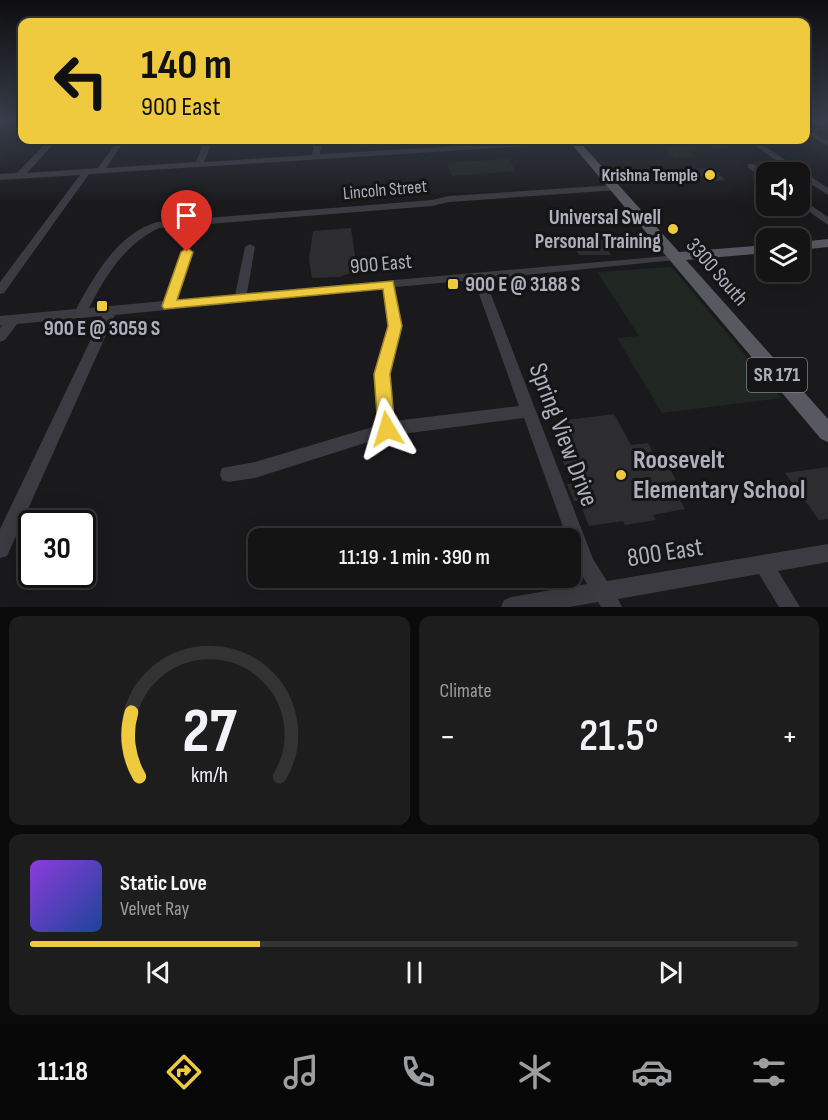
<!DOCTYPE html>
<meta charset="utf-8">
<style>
body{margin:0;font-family:"Sofia Sans Condensed",sans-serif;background:#1d1d1e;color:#f1f3f6;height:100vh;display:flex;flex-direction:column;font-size:22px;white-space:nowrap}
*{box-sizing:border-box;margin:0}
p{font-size:20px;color:#9d9ea0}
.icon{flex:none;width:33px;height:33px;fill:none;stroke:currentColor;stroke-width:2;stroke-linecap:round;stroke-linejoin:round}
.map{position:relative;height:607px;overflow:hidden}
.side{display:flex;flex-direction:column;gap:9px;padding:9px;background:#0b0b0c;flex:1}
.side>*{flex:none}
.hud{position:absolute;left:18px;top:18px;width:792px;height:126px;border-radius:12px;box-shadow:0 6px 24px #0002,0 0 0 2px #333334;background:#f0ca3e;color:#111;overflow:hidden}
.fabs{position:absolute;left:756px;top:162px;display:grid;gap:12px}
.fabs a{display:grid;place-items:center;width:54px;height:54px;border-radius:12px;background:#141415;box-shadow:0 6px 24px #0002,0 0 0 2px #333334;font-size:30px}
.speed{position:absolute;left:18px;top:510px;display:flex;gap:12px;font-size:30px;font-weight:700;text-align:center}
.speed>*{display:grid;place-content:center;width:78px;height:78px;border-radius:50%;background:#141415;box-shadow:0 6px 24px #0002,0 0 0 2px #333334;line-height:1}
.speed .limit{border:3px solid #111;border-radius:9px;background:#fff;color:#111}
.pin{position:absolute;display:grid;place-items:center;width:51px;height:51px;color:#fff;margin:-62px -26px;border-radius:50% 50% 50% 0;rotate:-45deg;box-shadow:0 0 6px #0007}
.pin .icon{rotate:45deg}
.me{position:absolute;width:66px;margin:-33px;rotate:353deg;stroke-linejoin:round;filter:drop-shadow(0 0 4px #0008)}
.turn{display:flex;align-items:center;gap:21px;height:126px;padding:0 24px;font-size:27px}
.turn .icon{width:78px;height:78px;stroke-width:2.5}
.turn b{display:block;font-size:42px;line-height:51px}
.big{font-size:45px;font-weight:600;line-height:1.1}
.side .widget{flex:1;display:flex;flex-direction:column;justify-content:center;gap:9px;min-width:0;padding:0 21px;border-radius:12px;background:#1d1d1e}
.side .dial{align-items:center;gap:0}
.dial svg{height:156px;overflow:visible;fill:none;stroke:#333334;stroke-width:7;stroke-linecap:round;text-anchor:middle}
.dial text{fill:#f1f3f6;stroke:none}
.song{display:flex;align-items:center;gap:18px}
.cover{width:72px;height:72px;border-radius:9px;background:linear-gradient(135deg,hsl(270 70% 55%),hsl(220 70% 35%))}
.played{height:6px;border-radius:3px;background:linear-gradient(90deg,#f0ca3e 30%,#333334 30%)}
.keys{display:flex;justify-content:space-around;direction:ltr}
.heat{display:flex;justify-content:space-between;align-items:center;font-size:33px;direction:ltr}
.side .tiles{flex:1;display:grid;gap:9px;grid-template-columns:1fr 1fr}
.widget:last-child{grid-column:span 2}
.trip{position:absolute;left:248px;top:528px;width:333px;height:60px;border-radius:12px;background:#141415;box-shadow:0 6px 24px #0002,0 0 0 2px #333334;font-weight:600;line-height:60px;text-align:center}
.dock{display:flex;height:96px;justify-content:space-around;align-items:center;background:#080808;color:#9d9ea0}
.dock .icon{width:42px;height:42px}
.dock .on{color:#f0ca3e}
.dock b{font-size:27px;color:#f1f3f6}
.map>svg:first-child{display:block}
.green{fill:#202722}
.building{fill:#2d2d30}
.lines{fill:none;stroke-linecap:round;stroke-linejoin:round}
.minor{fill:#3b3b41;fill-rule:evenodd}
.major{fill:#575860;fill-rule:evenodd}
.route{fill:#f0ca3e;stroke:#9c8328;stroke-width:1.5}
.poi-dot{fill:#f0ca3e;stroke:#151517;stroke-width:2}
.labels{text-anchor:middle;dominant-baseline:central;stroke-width:6;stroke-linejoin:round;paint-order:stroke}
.far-poi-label{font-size:18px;font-weight:bold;fill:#adafbb;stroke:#151517;text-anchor:end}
.far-street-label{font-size:18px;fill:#adafbb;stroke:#151517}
.shield{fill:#151517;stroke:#7f818a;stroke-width:1.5}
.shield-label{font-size:20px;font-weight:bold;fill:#adafbb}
.poi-label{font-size:21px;font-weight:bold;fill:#adafbb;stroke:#151517;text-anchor:end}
.street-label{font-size:21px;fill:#adafbb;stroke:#151517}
.near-street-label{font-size:26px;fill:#adafbb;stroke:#151517}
.near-poi-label{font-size:26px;font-weight:bold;fill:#adafbb;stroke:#151517;text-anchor:start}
</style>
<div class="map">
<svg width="828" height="607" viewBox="0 0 828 607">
<rect width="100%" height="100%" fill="#1a1a1c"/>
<path class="green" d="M654,140H717L729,148L690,151L695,156L675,158Z
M508,159L516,171L452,176L447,163Z
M670,267L675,271L781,398L662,413L617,338L639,336L597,272Z"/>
<path class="building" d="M710,168L726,180L709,182L694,169Z
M603,212L610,222L584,225L577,214Z
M351,228L357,271L339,277L312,278L309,259L313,231Z
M613,238L622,249L608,251L611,255H579L573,244Z
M614,414L631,445L648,443L662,470L670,469L676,480L670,481L685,509L653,515L656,520L625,525L623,521L589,526L579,501H574L567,484H572L560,454L572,452L559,421Z
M828,467V519L819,520L785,473Z"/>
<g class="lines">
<path class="minor" d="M828,120V124L806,125V121Z
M806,129L828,141V146L806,134Z
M49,140H57L27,173L98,168L118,140H125L106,168L196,162L204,142L208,140L212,142L204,162L312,155L315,140H322L320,154L561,140L578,141L574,143L89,174L4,293L0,294V282L80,175L0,180V174L17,173Z
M747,140H755L828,188V195L800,177V172H793Z
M748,164H754L766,173V179L748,168Z
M615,185L618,186V190L449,202L432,206L159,228C124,245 106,275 89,308L164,301L182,252L187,249L192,252L177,300L235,295L245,247L250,244L255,247L247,293L679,255L680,257L675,260L485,279L593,559L607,581L828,544V562L778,571L800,607H779L759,574L618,599L622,607H601L598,602L569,607H501L504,600L511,597L587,584C579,570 570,555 570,538H567L524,418L387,436L255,478L228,482L222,480L220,474L222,468L255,462L379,425L375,374L389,326L384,289L115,315L7,556L0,558V529L102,316L17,324L5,340L0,342V328L2,325L0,326V316L76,309C95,275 117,234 157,222L432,200L449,196ZM474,280L519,406L394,421L389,374L401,326L395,287Z
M800,198L828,217V225L800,205Z"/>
<path class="major" d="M568,140H578L679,252L766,245V253L686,260L828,419V442L821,439Z
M828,239V247L800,250V242Z"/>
</g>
<linearGradient id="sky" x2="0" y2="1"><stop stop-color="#0e0e0f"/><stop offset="0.59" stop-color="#383e4b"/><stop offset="1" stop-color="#383e4b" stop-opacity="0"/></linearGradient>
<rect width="828" height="205" fill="url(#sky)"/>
<path class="route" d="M187,248L193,252L177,300L393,281L402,326L390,374L395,429L393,435L387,437L381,435L378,429L374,374L388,326L383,289L164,309L162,306L181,252Z"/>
<g class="poi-dot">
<circle cx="710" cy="175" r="6"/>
<circle cx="673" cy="229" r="6"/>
<rect x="447" y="278" width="12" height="12" rx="3"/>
<rect x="96" y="300" width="12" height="12" rx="3"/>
<circle cx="621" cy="475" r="6"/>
</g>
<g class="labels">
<g class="far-poi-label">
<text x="698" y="175">Krishna Temple</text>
</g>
<g class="far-street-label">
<text transform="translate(385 190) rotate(-5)">Lincoln Street</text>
</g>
<rect class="shield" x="747" y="358" width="60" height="34" rx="4.5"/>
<g class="shield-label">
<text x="777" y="375">SR 171</text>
</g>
<g class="poi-label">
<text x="661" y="217">Universal Swell<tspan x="661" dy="24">Personal Training</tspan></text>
<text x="465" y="284" text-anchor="start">900 E @ 3188 S</text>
<text x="102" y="328" text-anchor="middle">900 E @ 3059 S</text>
</g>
<g class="street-label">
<text transform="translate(381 264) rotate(-5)">900 East</text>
<text transform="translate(717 272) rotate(49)">3300 South</text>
</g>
<g class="near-street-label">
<text transform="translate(563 435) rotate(69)">Spring View Drive</text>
<text transform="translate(665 553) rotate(-9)">800 East</text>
</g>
<g class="near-poi-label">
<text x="633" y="460">Roosevelt<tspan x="633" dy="30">Elementary School</tspan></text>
</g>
</g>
</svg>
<div class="fabs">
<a><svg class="icon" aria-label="sound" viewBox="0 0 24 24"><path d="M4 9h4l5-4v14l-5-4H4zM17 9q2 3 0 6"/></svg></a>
<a><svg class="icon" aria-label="layers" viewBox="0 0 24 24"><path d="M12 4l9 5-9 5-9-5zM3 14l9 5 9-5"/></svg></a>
</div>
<div class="speed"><div class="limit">30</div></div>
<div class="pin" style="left:187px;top:252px;background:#d93025"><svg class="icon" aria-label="arrive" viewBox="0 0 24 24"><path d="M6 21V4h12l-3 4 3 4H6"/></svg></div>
<svg class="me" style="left:387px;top:429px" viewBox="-20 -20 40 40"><path d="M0-17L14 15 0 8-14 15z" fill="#f0ca3e" stroke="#fff" stroke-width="4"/></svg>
<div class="trip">11:19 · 1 min · 390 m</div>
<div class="hud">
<div class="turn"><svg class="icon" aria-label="left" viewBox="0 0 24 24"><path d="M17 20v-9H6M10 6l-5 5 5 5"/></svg><div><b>140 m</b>900 East</div></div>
</div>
</div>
<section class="side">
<div class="tiles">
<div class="widget dial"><svg viewBox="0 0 100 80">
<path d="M14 69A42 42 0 1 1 86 69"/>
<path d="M14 69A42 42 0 0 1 10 36" stroke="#f0ca3e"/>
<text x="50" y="56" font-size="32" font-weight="700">27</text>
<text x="50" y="72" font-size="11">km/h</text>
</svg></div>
<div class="widget"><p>Climate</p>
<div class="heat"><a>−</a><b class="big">21.5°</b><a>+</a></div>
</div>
<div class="widget">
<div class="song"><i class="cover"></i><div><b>Static Love</b><p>Velvet Ray</p></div></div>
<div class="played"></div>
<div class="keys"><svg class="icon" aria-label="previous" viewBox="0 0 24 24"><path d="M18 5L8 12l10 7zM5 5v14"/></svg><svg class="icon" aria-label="pause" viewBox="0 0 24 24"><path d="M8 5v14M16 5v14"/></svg><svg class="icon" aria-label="next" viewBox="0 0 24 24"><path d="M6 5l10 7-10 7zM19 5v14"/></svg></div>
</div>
</div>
</section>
<nav class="dock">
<b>11:18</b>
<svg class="icon on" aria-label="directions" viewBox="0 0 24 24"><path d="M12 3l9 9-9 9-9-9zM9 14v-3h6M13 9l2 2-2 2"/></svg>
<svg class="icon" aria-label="music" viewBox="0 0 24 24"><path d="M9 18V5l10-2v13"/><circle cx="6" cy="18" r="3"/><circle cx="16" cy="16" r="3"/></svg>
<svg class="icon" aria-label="phone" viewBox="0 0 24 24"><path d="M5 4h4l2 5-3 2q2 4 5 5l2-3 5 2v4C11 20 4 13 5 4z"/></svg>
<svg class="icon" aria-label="climate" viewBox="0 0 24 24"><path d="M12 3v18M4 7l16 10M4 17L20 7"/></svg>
<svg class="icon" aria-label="car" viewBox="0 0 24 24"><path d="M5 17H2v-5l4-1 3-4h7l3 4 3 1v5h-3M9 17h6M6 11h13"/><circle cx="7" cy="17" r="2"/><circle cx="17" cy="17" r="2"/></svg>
<svg class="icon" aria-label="filters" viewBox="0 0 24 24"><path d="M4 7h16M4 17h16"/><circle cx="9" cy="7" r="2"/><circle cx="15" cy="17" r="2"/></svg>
</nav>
